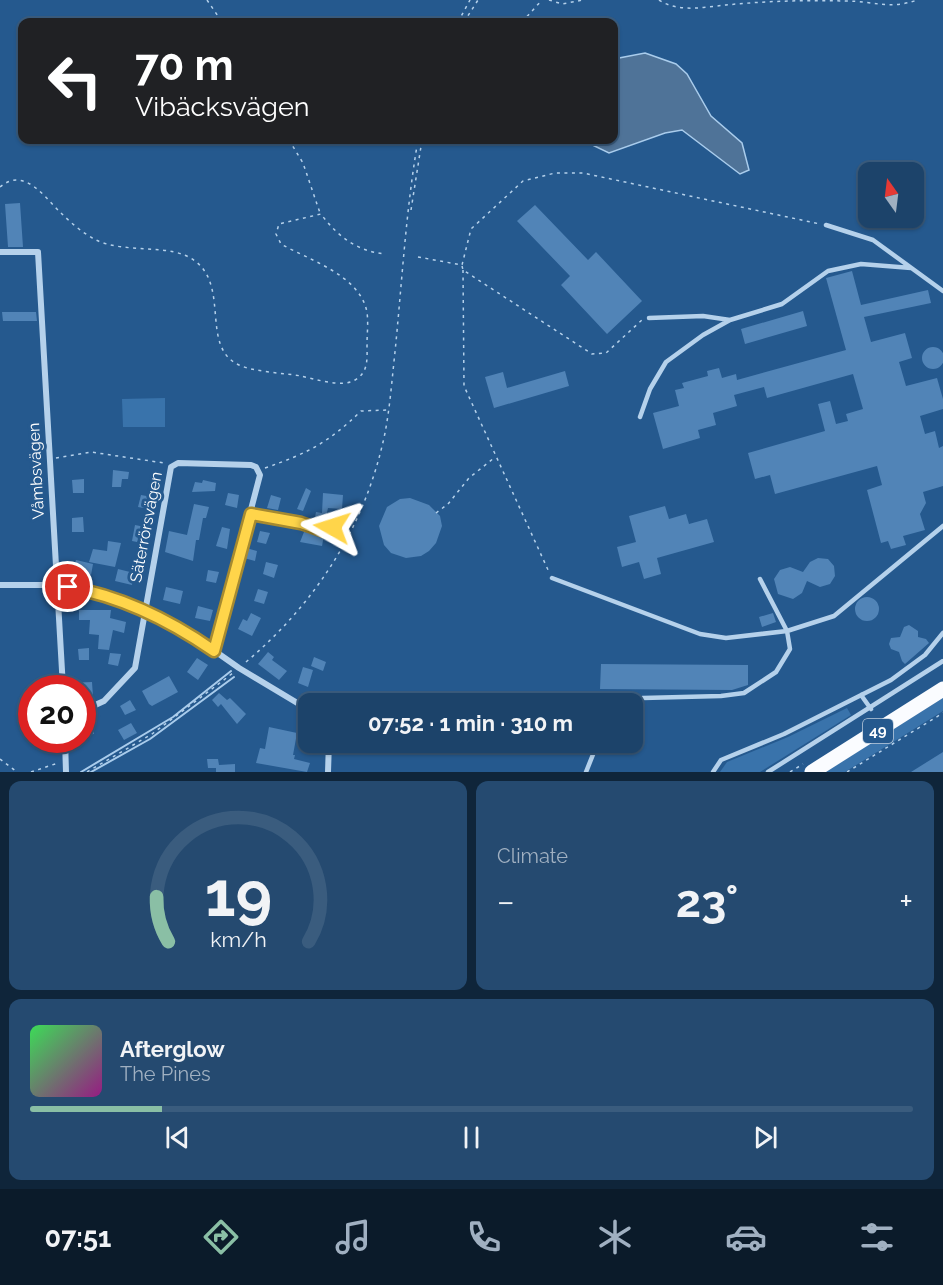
<!DOCTYPE html>
<meta charset="utf-8">
<style>
body{margin:0;font-family:Raleway,sans-serif;background:#254a70;color:#f1f3f6;height:100vh;display:flex;flex-direction:column;font-size:22px;white-space:nowrap}
*{box-sizing:border-box;margin:0}
p{font-size:20px;color:#a0b0c1}
.icon{flex:none;width:33px;height:33px;fill:none;stroke:currentColor;stroke-width:2;stroke-linecap:round;stroke-linejoin:round}
.map{position:relative;height:772px;overflow:hidden}
.sheet{display:flex;flex-direction:column;gap:9px;padding:9px;background:#0f253a;flex:1}
.sheet>*{flex:none}
.banner{position:absolute;left:18px;top:18px;width:600px;height:126px;border-radius:12px;box-shadow:0 2px 4px #0004,0 0 0 2px #3a5c7e;background:#202124;color:#fff;overflow:hidden}
.needle{width:39px;rotate:346deg}
.controls{position:absolute;left:858px;top:162px;display:grid;gap:12px}
.controls a{display:grid;place-items:center;width:66px;height:66px;border-radius:12px;background:#1c436a;box-shadow:0 2px 4px #0004,0 0 0 2px #3a5c7e;font-size:30px}
.speed{position:absolute;left:18px;top:675px;display:flex;gap:12px;font-size:30px;font-weight:700;text-align:center}
.speed>*{display:grid;place-content:center;width:78px;height:78px;border-radius:50%;background:#1c436a;box-shadow:0 2px 4px #0004,0 0 0 2px #3a5c7e;line-height:1}
.speed .limit{border:9px solid #d22;background:#fff;color:#111}
.pin{position:absolute;display:grid;place-items:center;width:51px;height:51px;color:#fff;margin:-26px;border:3px solid #fff;border-radius:50%;box-shadow:0 2px 6px #0007}
.me{position:absolute;width:66px;margin:-33px;rotate:276deg;stroke-linejoin:round;filter:drop-shadow(0 0 4px #0008)}
.turn{display:flex;align-items:center;gap:21px;height:126px;padding:0 18px;font-size:27px}
.turn .icon{width:78px;height:78px;stroke-width:2.5}
.turn b{display:block;font-size:42px;line-height:51px}
.big{font-size:45px;font-weight:700;line-height:1.1}
.sheet .tile{flex:1;display:flex;flex-direction:column;justify-content:center;gap:9px;min-width:0;padding:0 21px;border-radius:12px;background:#254a70}
.sheet .dial{align-items:center;gap:0}
.dial svg{height:156px;overflow:visible;fill:none;stroke:#3a5c7e;stroke-width:7;stroke-linecap:round;text-anchor:middle}
.dial text{fill:#f1f3f6;stroke:none}
.song{display:flex;align-items:center;gap:18px}
.cover{width:72px;height:72px;border-radius:9px;background:linear-gradient(135deg,hsl(130 70% 55%),hsl(310 70% 35%))}
.played{height:6px;border-radius:3px;background:linear-gradient(90deg,#8abfa5 15%,#3a5c7e 15%)}
.keys{display:flex;justify-content:space-around;direction:ltr}
.heat{display:flex;justify-content:space-between;align-items:center;font-size:33px;direction:ltr}
.sheet .tiles{flex:1;display:grid;gap:9px;grid-template-columns:1fr 1fr}
.tile:last-child{grid-column:span 2}
.trip{position:absolute;left:298px;top:693px;width:345px;height:60px;border-radius:12px;background:#1c436a;box-shadow:0 2px 4px #0004,0 0 0 2px #3a5c7e;font-weight:700;line-height:60px;text-align:center}
.dock{display:flex;height:96px;justify-content:space-around;align-items:center;background:#0b1b2a;color:#a0b0c1}
.dock .icon{width:42px;height:42px}
.dock .current{color:#8abfa5}
.dock b{font-size:27px;color:#f1f3f6}
.map>svg:first-child{display:block}
.green{fill:#3973ab}
.water{fill:#4f7398;stroke:#a9ccec;stroke-width:1.5}
.lines{fill:none;stroke-linecap:round;stroke-linejoin:round}
.stream{stroke:#a9ccec;stroke-width:2}
.building{fill:#5184b7}
.path{stroke:#b5d1eb;stroke-width:1.5;stroke-dasharray:3 4.5;stroke-linecap:butt}
.service{stroke:#b5d1eb;stroke-width:4.5}
.minor{stroke:#b5d1eb;stroke-width:6}
.primary{stroke:#fafcff;stroke-width:15}
.route-casing{stroke:#a68a30;stroke-width:15}
.route{stroke:#ffd54a;stroke-width:10}
.labels{text-anchor:middle;dominant-baseline:central;stroke-width:6;stroke-linejoin:round;paint-order:stroke}
.shield{fill:#25598e;stroke:#becddd;stroke-width:1.5}
.shield-label{font-size:15px;font-weight:bold;fill:#fff}
.street-label{font-size:16px;fill:#fff;stroke:#25598e}
</style>
<div class="map">
<svg width="943" height="772" viewBox="0 0 943 772">
<rect width="100%" height="100%" fill="#25598e"/>
<path class="green" d="M165,398V427H123L122,399Z
M943,698V711L845,772H825Z
M847,708L851,715L760,772H720L727,762L788,737Z"/>
<path class="water" d="M645,53L676,64L687,74L711,116L742,143L749,170L740,174L682,130L665,133L609,153L582,140H614V62L619,58Z"/>
<g class="lines">
<path class="stream" d="M81,772L173,717L231,671
M91,772L150,739L234,677"/>
</g>
<path class="building" d="M919,177L924,196L914,198V178Z
M20,203L23,247H8L5,204Z
M535,205L588,260L596,252L642,301L607,334L561,285L570,276L517,221Z
M852,271L861,305L928,290L931,303L864,317L871,342L905,333L912,358L899,362L906,386L937,378L943,399V409L920,416L925,434L935,431L939,448L943,446V486L923,492L926,503L920,514L925,530L903,536L906,545L891,549L888,541L881,543L867,490L882,485L877,466L775,494L770,475L755,479L748,453L825,431L818,404L830,401L836,424L848,421L846,414L863,409L853,374L767,398L764,387L734,395L737,406L713,413L716,425L698,430L700,438L663,449L653,413L679,406L675,390L684,388L682,383L708,376L707,371L719,368L722,378L736,374L737,380L846,350L826,278Z
M803,311L807,326L745,344L741,329Z
M2,312H36L37,321H3Z
M922 358a11 11 0 1 1 22 0a11 11 0 1 1-22 0Z
M565,371L569,386L494,408L485,377L503,372L507,388Z
M113,470L129,472L128,479H122L121,487H112Z
M84,479V493H73L72,480Z
M203,480L216,483L215,491L192,492L195,482L202,483Z
M306,488L311,491L303,511L297,509Z
M228,493L239,495L237,508L225,505Z
M323,493L343,495L342,509L328,508L324,526L314,523L316,512L322,513Z
M141,495L152,497L149,509L138,507Z
M271,495L281,498L278,510L267,508Z
M410,498L429,505L440,516L442,526L436,543L429,551L421,556L406,558L391,553L384,545L379,526L387,507L400,499Z
M194,504L209,507L206,518H203L199,540H196L193,561L165,552L169,531L187,535Z
M665,506L669,519L686,514L689,524L707,519L714,542L657,558L661,574L644,579L639,562L622,567L617,547L636,542L629,516Z
M342,515L351,519L340,540L331,535Z
M83,517L84,532H72V518Z
M135,525L145,527L142,543L132,541Z
M222,527L230,529L227,549L216,546Z
M260,531L270,533L266,544L257,542Z
M304,532L324,535L322,546L300,542Z
M108,541L121,543L115,567L89,562L93,549L107,551Z
M246,548L257,551L255,561L244,558Z
M818,558L828,559L834,566L835,576L830,584L820,587L807,581L802,593L793,599L778,594L774,579L780,570L790,567L803,572L810,562Z
M76,560L93,564L91,575L73,570Z
M266,562L278,565L274,578L263,574Z
M118,569L134,573L132,585L115,581Z
M208,570L219,572L216,583L206,581Z
M166,587L183,591L180,604L163,600Z
M258,589L268,592L264,604L254,601Z
M855 609a12 12 0 1 1 24 0a12 12 0 1 1-24 0Z
M198,606L213,610L210,621L195,618Z
M79,610H111L110,618L126,622L124,633L113,630L109,650L98,649L99,635L89,634L90,620H79Z
M251,613L261,618L252,636L238,629L243,619L247,621Z
M773,613L776,622L762,627L759,617Z
M909,625L918,631V637L926,639L929,643L905,664L902,661L899,652L891,649L889,644L891,638L900,637L904,627Z
M89,648V660H79L78,649Z
M268,652L274,657L272,660L287,671L279,680L258,664Z
M110,653L121,654L118,666L108,664Z
M314,657L326,662L323,671L311,666Z
M197,658L208,665L198,680L187,672Z
M601,664L748,665V685L732,690L600,689Z
M303,667L313,670L308,687L298,683Z
M169,676L178,692L152,706L149,704L142,691Z
M92,682L93,697L82,698V688H68V683Z
M219,693L227,700L230,698L246,714L237,724L221,704L218,707L212,700Z
M130,700L136,710L125,715L120,706Z
M93,722L94,734L83,735L82,723Z
M131,723L137,733L124,740L118,730Z
M269,727L297,733L293,755H295L294,759L310,763L307,772L256,763L260,748L265,749Z
M943,752V772H911Z
M207,759H218L219,765L235,764V772H216V768H208Z"/>
<g class="lines">
<path class="path" d="M207,0L222,22
M549,0L562,4L583,0
M659,0C679,13 704,7 726,5C765,1 806,0 845,1C874,1 889,10 917,0
M458,22L470,0
M464,22L478,0
M522,22L542,0
M289,140L303,163L320,213
M0,187C25,166 45,198 62,214C71,223 83,233 94,239C124,255 171,242 195,261C230,287 200,347 239,365C254,372 284,373 301,376C315,379 342,388 355,380C369,372 367,358 367,344C367,333 369,318 366,308C356,274 309,260 281,244L276,234L279,224L321,214C337,236 358,252 386,254
M411,210L422,140
M418,257L462,265L471,229L523,181L555,173H583L820,224
M462,266L463,270L592,354L606,353L643,319
M463,270L464,386L549,572
M56,458L91,452L164,463
M265,468C308,453 328,443 361,411L387,410
M436,513L448,504L469,478L494,458
M246,662C317,602 366,525 385,433C390,407 392,379 395,352C402,282 406,209 418,140
M0,759L17,772
M31,772L58,763
M87,772L152,734L233,673
M790,772L803,764
M847,772L943,713"/>
<path class="service" d="M826,225L873,240L943,291
M649,318L703,316L730,320
M640,417L650,389L666,362L703,335L730,320L782,304L828,271L861,264L911,268
M251,514L301,523L324,531L332,527L336,514
M552,578L700,634L726,638L787,631L834,616L943,526
M861,695L871,709
M621,704L643,698L721,696L744,693L776,672L790,649L787,631L760,579
M586,772L598,742
M713,772L721,760L784,734L891,680L925,655L943,633
M768,772L943,661"/>
<path class="minor" d="M0,252H38L63,688
M0,585H56L81,590L144,611L192,635L239,668L309,710
M82,711L104,701L135,668L171,467L178,463L251,465L256,467L260,475L214,651
M65,740L66,772
M328,772L329,742"/>
<path class="primary" d="M812,772L943,689"/>
</g>
<g class="lines">
<defs>
<path id="route" d="M68,587C120,596 171,621 214,651L251,514L301,523L324,531L332,527"/>
</defs>
<use href="#route" class="route-casing"/>
<use href="#route" class="route"/>
</g>
<g class="labels">
<rect class="shield" x="863" y="719" width="30" height="24" rx="4.5"/>
<g class="shield-label">
<text x="878" y="731">49</text>
</g>
<g class="street-label">
<text transform="translate(36 471) rotate(-93)">Våmbsvägen</text>
<text transform="translate(146 527) rotate(-79)">Säterrörsvägen</text>
</g>
</g>
</svg>
<div class="controls">
<a><svg class="needle" viewBox="-14 -14 28 28"><path d="M0-13l5 13h-10z" fill="#e53935"/><path d="M0 13l5-13h-10z" fill="#a0b0c1"/></svg></a>
</div>
<div class="speed"><div class="limit">20</div></div>
<div class="pin" style="left:68px;top:587px;background:#d93025"><svg class="icon" aria-label="arrive" viewBox="0 0 24 24"><path d="M6 21V4h12l-3 4 3 4H6"/></svg></div>
<svg class="me" style="left:332px;top:527px" viewBox="-20 -20 40 40"><path d="M0-17L14 15 0 8-14 15z" fill="#ffd54a" stroke="#fff" stroke-width="4"/></svg>
<div class="trip">07:52 · 1 min · 310 m</div>
<div class="banner">
<div class="turn"><svg class="icon" aria-label="left" viewBox="0 0 24 24"><path d="M17 20v-9H6M10 6l-5 5 5 5"/></svg><div><b>70 m</b>Vibäcksvägen</div></div>
</div>
</div>
<section class="sheet">
<div class="tiles">
<div class="tile dial"><svg viewBox="0 0 100 80">
<path d="M14 69A42 42 0 1 1 86 69"/>
<path d="M14 69A42 42 0 0 1 8 46" stroke="#8abfa5"/>
<text x="50" y="56" font-size="32" font-weight="700">19</text>
<text x="50" y="72" font-size="11">km/h</text>
</svg></div>
<div class="tile"><p>Climate</p>
<div class="heat"><a>−</a><b class="big">23°</b><a>+</a></div>
</div>
<div class="tile">
<div class="song"><i class="cover"></i><div><b>Afterglow</b><p>The Pines</p></div></div>
<div class="played"></div>
<div class="keys"><svg class="icon" aria-label="previous" viewBox="0 0 24 24"><path d="M18 5L8 12l10 7zM5 5v14"/></svg><svg class="icon" aria-label="pause" viewBox="0 0 24 24"><path d="M8 5v14M16 5v14"/></svg><svg class="icon" aria-label="next" viewBox="0 0 24 24"><path d="M6 5l10 7-10 7zM19 5v14"/></svg></div>
</div>
</div>
</section>
<nav class="dock">
<b>07:51</b>
<svg class="icon current" aria-label="directions" viewBox="0 0 24 24"><path d="M12 3l9 9-9 9-9-9zM9 14v-3h6M13 9l2 2-2 2"/></svg>
<svg class="icon" aria-label="music" viewBox="0 0 24 24"><path d="M9 18V5l10-2v13"/><circle cx="6" cy="18" r="3"/><circle cx="16" cy="16" r="3"/></svg>
<svg class="icon" aria-label="phone" viewBox="0 0 24 24"><path d="M5 4h4l2 5-3 2q2 4 5 5l2-3 5 2v4C11 20 4 13 5 4z"/></svg>
<svg class="icon" aria-label="climate" viewBox="0 0 24 24"><path d="M12 3v18M4 7l16 10M4 17L20 7"/></svg>
<svg class="icon" aria-label="car" viewBox="0 0 24 24"><path d="M5 17H2v-5l4-1 3-4h7l3 4 3 1v5h-3M9 17h6M6 11h13"/><circle cx="7" cy="17" r="2"/><circle cx="17" cy="17" r="2"/></svg>
<svg class="icon" aria-label="filters" viewBox="0 0 24 24"><path d="M4 7h16M4 17h16"/><circle cx="9" cy="7" r="2"/><circle cx="15" cy="17" r="2"/></svg>
</nav>
